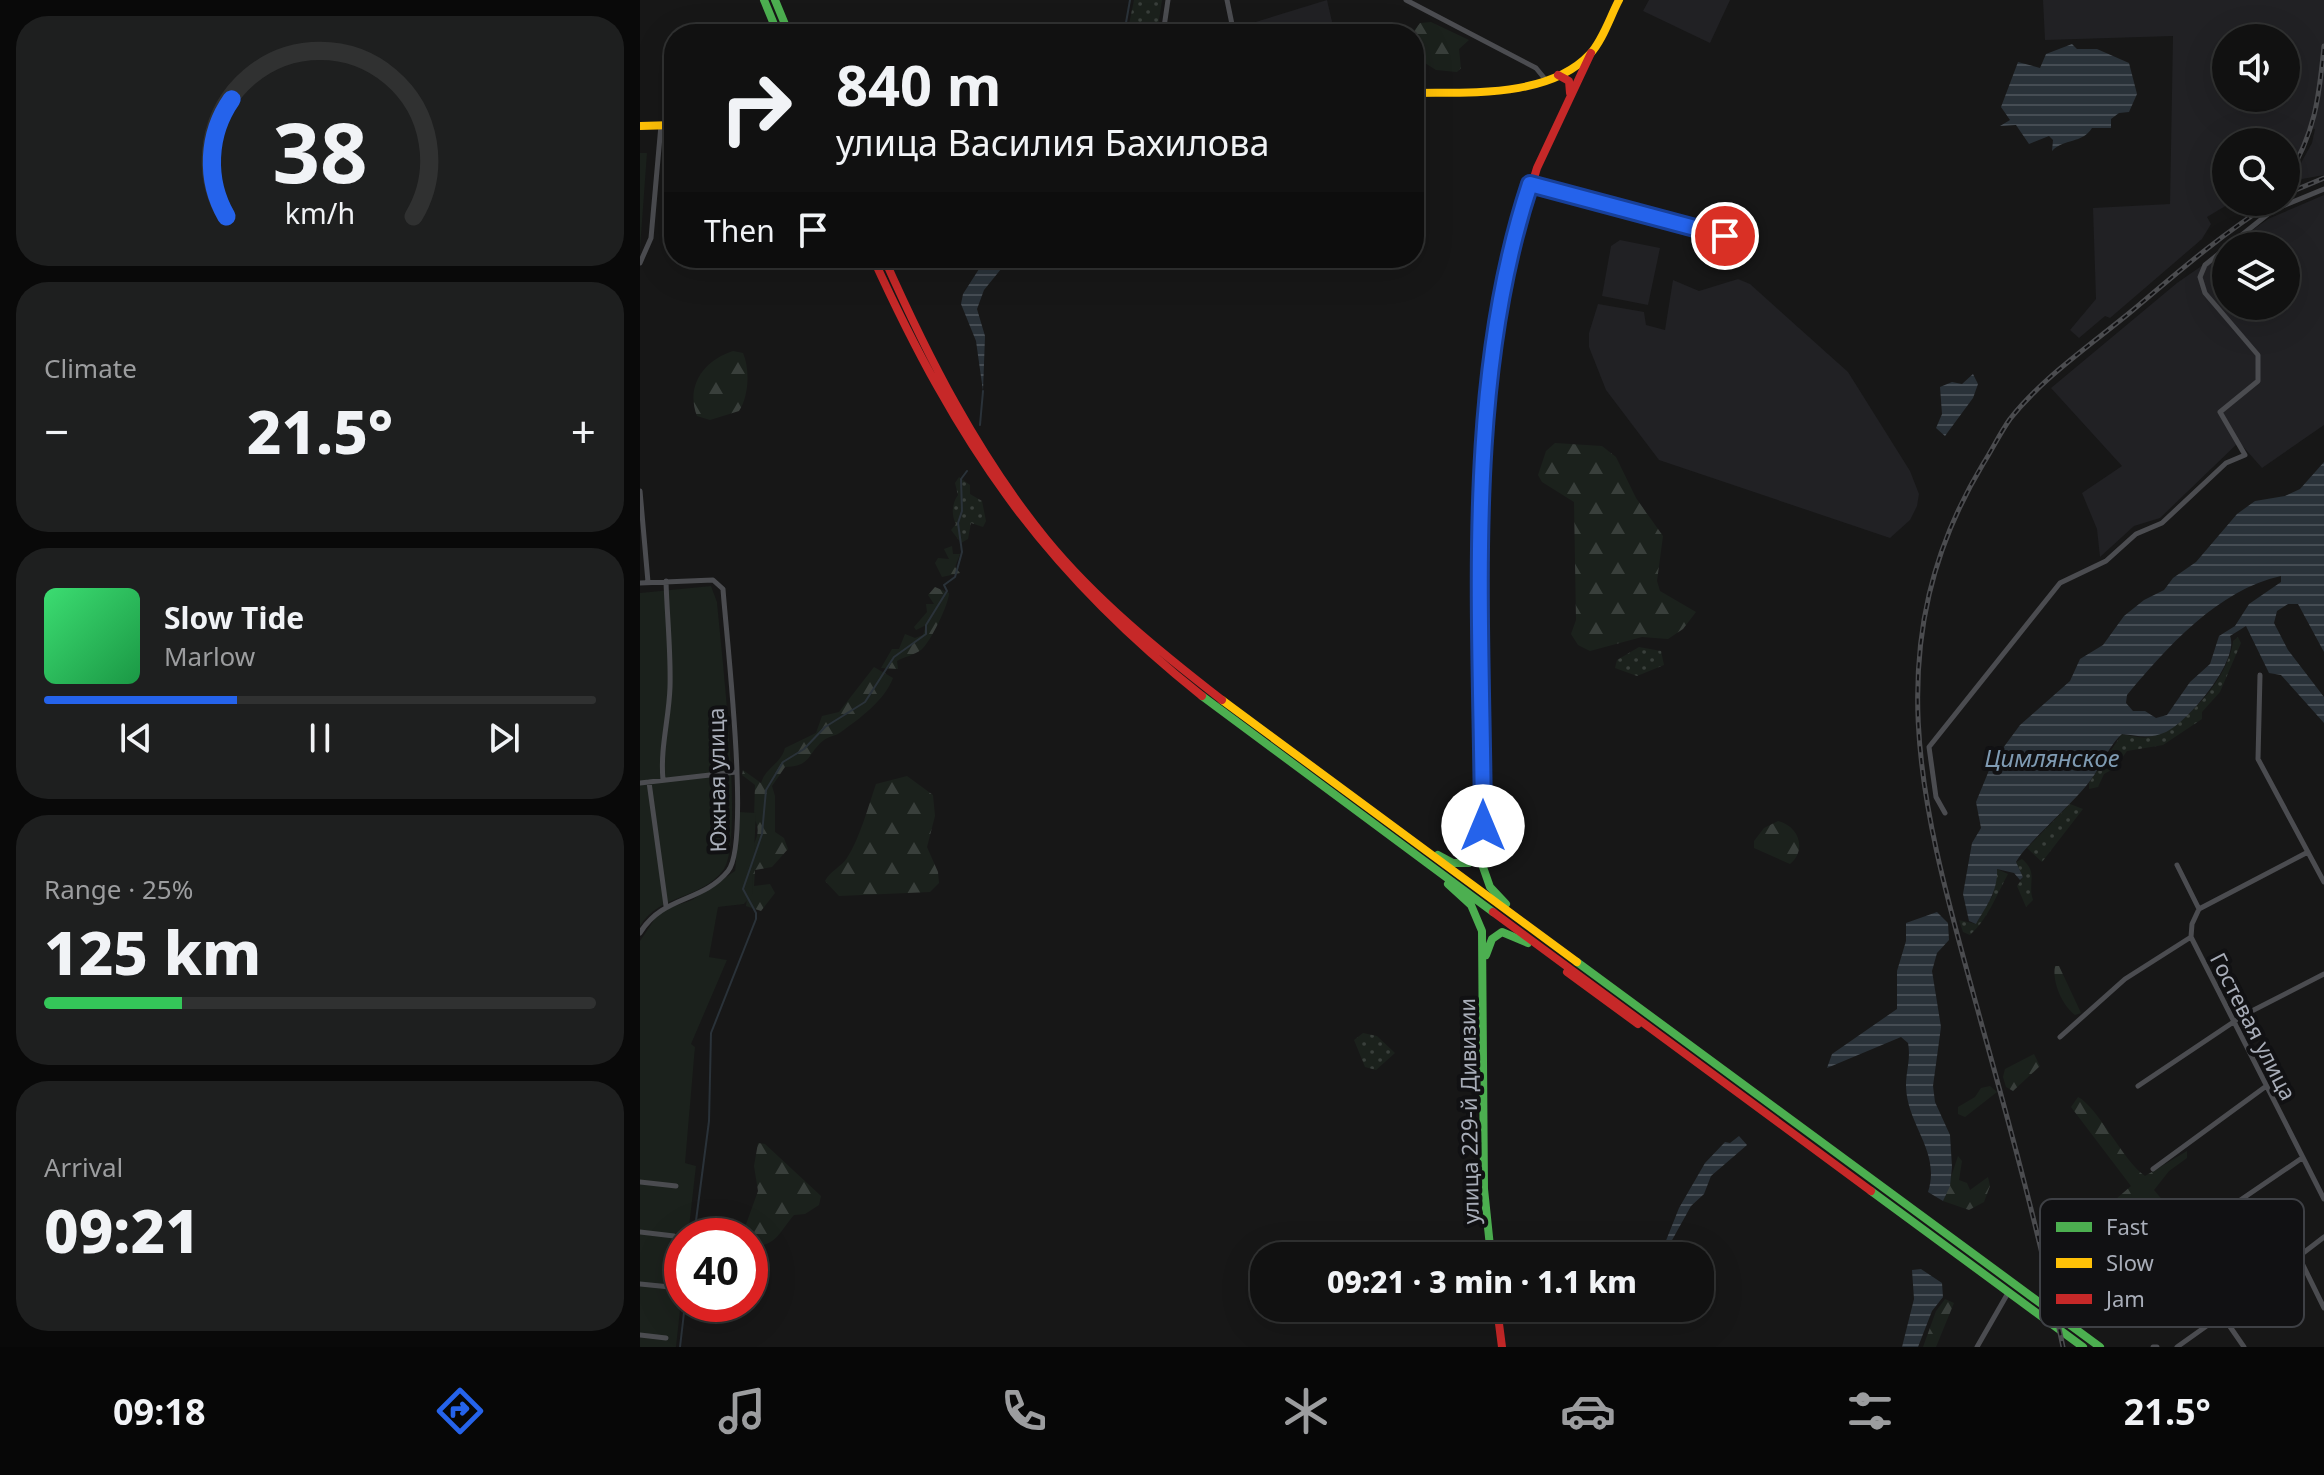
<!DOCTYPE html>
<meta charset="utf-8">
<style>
body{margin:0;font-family:"Noto Sans",sans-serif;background:#1e1f1f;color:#f1f3f6;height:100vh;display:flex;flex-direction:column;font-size:30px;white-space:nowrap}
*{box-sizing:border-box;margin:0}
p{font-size:26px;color:#9c9d9f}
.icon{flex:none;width:44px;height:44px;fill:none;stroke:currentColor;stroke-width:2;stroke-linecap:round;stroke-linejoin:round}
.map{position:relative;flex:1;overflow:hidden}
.side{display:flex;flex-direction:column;gap:16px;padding:16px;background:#090909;width:640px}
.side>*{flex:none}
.top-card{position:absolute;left:24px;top:24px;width:760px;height:244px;border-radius:32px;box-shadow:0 8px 32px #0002,0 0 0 2px #303131;background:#111;color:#f1f3f6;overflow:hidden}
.controls{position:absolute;left:1572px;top:24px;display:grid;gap:16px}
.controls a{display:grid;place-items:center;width:88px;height:88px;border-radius:50%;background:#111;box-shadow:0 8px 32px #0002,0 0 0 2px #303131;font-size:40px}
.speed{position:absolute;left:24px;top:1218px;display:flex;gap:16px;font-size:40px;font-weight:700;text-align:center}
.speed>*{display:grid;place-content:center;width:104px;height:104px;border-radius:50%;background:#111;box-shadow:0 8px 32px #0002,0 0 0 2px #303131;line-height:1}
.speed .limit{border:12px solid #d22;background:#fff;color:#111}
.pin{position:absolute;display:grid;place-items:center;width:68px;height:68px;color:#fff;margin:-34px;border:4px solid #fff;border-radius:50%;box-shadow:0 2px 8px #0007}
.me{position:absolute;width:88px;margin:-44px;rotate:0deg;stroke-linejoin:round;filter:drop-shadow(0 0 6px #0008)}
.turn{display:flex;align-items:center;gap:28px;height:168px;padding:0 40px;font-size:36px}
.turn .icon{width:104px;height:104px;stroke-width:2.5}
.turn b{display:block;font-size:56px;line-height:68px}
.then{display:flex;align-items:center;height:76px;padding:0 40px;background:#0003;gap:16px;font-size:30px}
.big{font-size:60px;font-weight:800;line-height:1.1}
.side .widget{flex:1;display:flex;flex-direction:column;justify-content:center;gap:12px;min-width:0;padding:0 28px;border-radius:32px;background:#1e1f1f}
.side .dial{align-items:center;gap:0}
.dial svg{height:208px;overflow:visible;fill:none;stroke:#303131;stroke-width:7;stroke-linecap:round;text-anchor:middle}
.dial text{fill:#f1f3f6;stroke:none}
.song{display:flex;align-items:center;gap:24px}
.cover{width:96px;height:96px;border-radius:12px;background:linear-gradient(135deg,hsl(140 70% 55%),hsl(140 70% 35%))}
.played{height:8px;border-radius:4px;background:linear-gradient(90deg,#2563eb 35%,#303131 35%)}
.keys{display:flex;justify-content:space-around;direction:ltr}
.heat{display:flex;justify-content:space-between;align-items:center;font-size:44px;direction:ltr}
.charge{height:12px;border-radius:6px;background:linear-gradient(90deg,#34c759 25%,#303131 0)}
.trip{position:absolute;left:610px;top:1242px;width:464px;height:80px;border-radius:32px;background:#111;box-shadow:0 8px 32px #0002,0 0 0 2px #303131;font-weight:800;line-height:80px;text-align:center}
.dock{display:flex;height:128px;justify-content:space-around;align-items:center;background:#070707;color:#9c9d9f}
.dock .icon{width:56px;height:56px}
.dock .on{color:#2563eb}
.dock b{font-size:36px;color:#f1f3f6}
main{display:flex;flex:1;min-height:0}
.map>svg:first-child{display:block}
.built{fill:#212124;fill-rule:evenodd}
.grass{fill:url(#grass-dots)}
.forest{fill:url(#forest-firs)}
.garden{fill:#1b211c}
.water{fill:url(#water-rules);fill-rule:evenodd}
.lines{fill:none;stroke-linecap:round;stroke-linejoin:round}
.stream{stroke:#2a3239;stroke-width:2}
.street{stroke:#4b4c50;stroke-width:5}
.fast{stroke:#4caf50;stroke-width:8}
.slow{stroke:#ffc107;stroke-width:8}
.jam{stroke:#c62828;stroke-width:8}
.rail-casing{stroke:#4b4c4f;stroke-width:5}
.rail{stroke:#111113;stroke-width:2;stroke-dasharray:6;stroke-linecap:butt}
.route-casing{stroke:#184099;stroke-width:20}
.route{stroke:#2563eb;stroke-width:14}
.labels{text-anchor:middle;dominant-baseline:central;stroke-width:8;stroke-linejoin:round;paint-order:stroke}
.street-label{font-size:22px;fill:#a8adb8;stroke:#111113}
.water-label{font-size:24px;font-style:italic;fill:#7f9bb3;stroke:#111113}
.key{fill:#111113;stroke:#3e4045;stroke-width:2}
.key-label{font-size:22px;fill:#a8adb8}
</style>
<main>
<section class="side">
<div class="widget dial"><svg viewBox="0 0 100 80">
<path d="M14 69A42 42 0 1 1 86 69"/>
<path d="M14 69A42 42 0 0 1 16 24" stroke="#2563eb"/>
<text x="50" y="56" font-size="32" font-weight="700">38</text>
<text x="50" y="72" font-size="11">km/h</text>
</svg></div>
<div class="widget"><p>Climate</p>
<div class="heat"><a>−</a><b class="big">21.5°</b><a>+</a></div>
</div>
<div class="widget">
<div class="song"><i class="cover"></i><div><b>Slow Tide</b><p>Marlow</p></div></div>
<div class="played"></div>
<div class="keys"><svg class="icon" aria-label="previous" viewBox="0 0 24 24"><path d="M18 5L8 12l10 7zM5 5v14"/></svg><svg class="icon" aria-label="pause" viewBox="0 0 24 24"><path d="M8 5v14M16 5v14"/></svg><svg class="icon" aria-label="next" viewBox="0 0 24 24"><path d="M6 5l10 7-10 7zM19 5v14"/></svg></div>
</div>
<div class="widget"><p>Range · 25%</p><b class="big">125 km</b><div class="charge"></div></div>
<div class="widget"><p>Arrival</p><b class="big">09:21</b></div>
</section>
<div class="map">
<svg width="1684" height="1347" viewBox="0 0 1684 1347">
<defs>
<pattern id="grass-dots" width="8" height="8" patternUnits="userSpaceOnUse" patternTransform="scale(2)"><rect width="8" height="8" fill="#1b211c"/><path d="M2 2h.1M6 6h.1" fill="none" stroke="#393f3b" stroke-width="1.8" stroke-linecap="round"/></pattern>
<pattern id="forest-firs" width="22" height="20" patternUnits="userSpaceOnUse" patternTransform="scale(2)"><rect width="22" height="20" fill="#1b211c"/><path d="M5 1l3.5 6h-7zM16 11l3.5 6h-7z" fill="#393f3b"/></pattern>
<pattern id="water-rules" width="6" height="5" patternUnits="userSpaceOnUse" patternTransform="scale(2)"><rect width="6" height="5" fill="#2a3239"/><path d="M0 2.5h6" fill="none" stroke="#464d54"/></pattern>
</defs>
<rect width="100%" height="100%" fill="#171717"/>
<path class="built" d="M687,0L693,26L656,34H600L606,25Z
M1009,0H1090L1070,43L1003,11Z
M1403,0H1684V175L1651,181L1672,143L1675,129L1670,128L1662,149L1646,168V142H1586V202H1592L1567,217L1571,224L1562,239L1470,318L1465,316L1439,338L1430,330L1456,299L1453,208L1530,204L1533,36L1405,40ZM1646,38V98H1586V38Z
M1684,195V425L1622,468L1599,442L1520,518L1494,526L1460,557L1457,529L1442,493L1482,466L1411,388L1537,283L1586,249V306H1646V246H1590L1628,219Z
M980,240L1020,248L1008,305L962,296L971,246Z
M1098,279L1110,284L1208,372L1270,471L1279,494L1277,506L1270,520L1250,538L1019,460L966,390L949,347V333L958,304L1004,312L1006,325L1025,330L1033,280L1059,291Z"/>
<path class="grass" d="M494,0H522L517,34H487Z
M319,477L330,485V494L342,501L346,521L343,527L331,523L328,539L321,543L311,530L316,524C311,515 312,503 318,495L315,483Z
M1598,637L1601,643L1580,692L1562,712V719L1523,745L1487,751L1475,768L1464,774L1458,787L1449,789V783L1482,734C1490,735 1500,739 1508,737C1543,731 1590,676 1593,641Z
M999,647L1021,651L1024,665L997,676L975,668L977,660Z
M1430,804L1443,809L1402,862L1387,848Z
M1382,859C1399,873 1387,883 1393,900L1386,907L1377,886L1383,877L1376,862Z
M1357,869L1368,874C1357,894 1348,919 1330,935L1323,932L1319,920L1336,924L1353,895Z
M723,1033L737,1036L755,1053L736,1070L725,1067L714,1040Z"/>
<path class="forest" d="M791,22L829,40L819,49L821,68L817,72L796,70L774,56L773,32L780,23Z
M93,351L103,353C110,369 109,396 99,411L70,420L57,416C45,385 65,360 93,351Z
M915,443L962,446L976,457L996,498L1023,536L1017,581L1020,591L1056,612L1043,629L1028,639L1002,637L950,651L938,645L931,634L936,620L934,502L902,482L898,475L906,451Z
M312,546L313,554H320L315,567L320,573L302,577L295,563L298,558L309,559L304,549Z
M295,587L309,593C309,604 290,643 281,650C274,655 264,657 257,661L258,669L241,668L252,649H259L265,634L275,638L283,635L286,625L276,630L274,627L287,612L286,604H294L288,595Z
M234,667L253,678C245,700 219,719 201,732C196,736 189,736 184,740C167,753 173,766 145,767L132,786L135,796V832L144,838L148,849L132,867L115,870L114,886L130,884L135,893L121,911L106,906C109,891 103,874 107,859C111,845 124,835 114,818L115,785L102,775L103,770L121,783C126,767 141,764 145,748L176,733L182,716L199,712Z
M267,776L293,795L295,816L287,847L298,872L299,883L290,892L199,896L185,881C190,871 201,867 207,858C220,838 228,807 236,784Z
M1138,821C1159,826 1167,850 1150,864L1114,848V841L1124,828Z
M1415,966H1419L1441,1013L1435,1015C1422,1005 1412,982 1415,966Z
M1394,1054L1400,1066L1373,1091L1366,1087L1363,1077L1365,1069Z
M1350,1086L1357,1092L1325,1117L1318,1114V1107L1335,1097L1341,1088Z
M1438,1097C1458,1107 1483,1161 1505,1176L1547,1151V1158L1529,1171L1514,1190L1580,1269L1593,1295L1587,1293L1553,1250L1522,1230L1499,1200L1451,1234L1445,1226L1491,1186L1431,1107Z
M118,1143L125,1144L181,1196L179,1205L165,1214L154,1215C139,1232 137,1247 110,1246V1236H104V1230L118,1191L114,1166Z
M1318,1156L1322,1161L1319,1180L1327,1183L1330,1190L1348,1177L1350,1186L1344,1202L1329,1210L1303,1201Z
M1305,1299L1314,1303L1296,1347H1283L1296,1311Z"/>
<path class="garden" d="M0,153H7L0,249Z
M71,586L77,602C81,648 104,839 84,869C62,900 19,894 0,926V593Z
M100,812L116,813L112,895L104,904L78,907L69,957L87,960L51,1044L55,1047L45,1163L56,1166L48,1236H42V1292L36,1347H0V941L20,911L52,900L95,871Z"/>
<path class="water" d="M1432,44L1437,49H1457L1489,63L1497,94L1489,112L1479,113L1471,119V128H1452C1442,144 1424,138 1412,151L1413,140L1409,136L1389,144L1376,125L1360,126L1370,120L1361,107L1378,62L1400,68L1406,54Z
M346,258H370L344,290L337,309L345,336L343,391L336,341L321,304L323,294Z
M1333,374L1338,384L1333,398L1305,436L1296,428L1302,414L1300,387L1312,382L1322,384Z
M1684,462V652L1658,604H1648L1637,611L1634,623L1648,650L1684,697V723L1641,675L1629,673L1606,626L1590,636C1600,660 1548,722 1526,732C1511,739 1498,736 1482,734C1466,749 1460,770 1446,786C1427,809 1386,844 1376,862L1383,877L1380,880L1374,873L1357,869C1358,891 1347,905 1336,924L1329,921L1323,894L1332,843L1341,828L1336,802L1352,763L1380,725L1430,681L1440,659L1463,645L1484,616L1504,600L1524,590L1533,578L1556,562L1597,514L1615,501L1645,496L1660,489ZM1641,576V582L1609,604L1595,626L1579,636L1570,664L1550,682L1527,715L1516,718L1505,711H1493L1486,703L1487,695C1526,648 1579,589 1641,576Z
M1297,912L1308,923L1309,940L1297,953L1292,971L1301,1027L1293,1086L1295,1102L1310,1135L1312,1167L1310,1186L1303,1201L1288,1192C1301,1151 1267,1126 1266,1086C1266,1070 1271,1060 1268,1043L1261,1037L1187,1068L1192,1054L1257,1009V971L1266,941V923Z
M1099,1136L1107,1145L1071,1176L1064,1194L1051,1206L1026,1251L1023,1248L1039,1208L1065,1163L1085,1142L1090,1143Z
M1281,1269L1302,1283L1303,1297L1292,1311L1278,1347H1262L1274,1299L1272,1270Z"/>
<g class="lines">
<path class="stream" d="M484,34L490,0
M340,425L343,391
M54,1236L69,1121L71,1033L116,919V913L103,889L122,834L126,790L143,762L164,749L185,727L225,702L254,657L286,634V625L307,591L304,585L315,577L322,552L318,523L322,511L321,479L327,471
M40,1347L45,1304"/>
<path class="street" d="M587,0L594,34
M766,0L896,68L905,79
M523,34L528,0
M890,184L1088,237
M1588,246L1633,210L1684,189
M0,263L11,238L21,125
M0,491L8,582
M0,583L73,580L83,589C86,634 111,844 88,871C62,903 23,895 0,933
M1620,675L1618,759L1684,882
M23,780C20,748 29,719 30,687C31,652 27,616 26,581
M9,782L26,906
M0,783L96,772
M1305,813L1296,797L1289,747L1420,583L1466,561L1496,534L1522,523L1586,463L1605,455L1580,412L1618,381V355L1565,293L1560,277L1565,265L1586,248
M1537,865L1559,909L1552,924L1551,937L1684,1199
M1559,909L1668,852
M1420,1037L1485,979L1551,937
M1498,1086L1604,1015L1684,974
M1513,1169L1625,1087
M0,1182L36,1186
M1558,1229L1662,1158
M0,1232L34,1236
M1659,1257L1684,1308
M0,1284L30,1287
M1582,1315L1684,1237
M0,1335L26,1338
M1337,1347L1368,1293
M1513,1347H1517
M1537,1347L1582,1315L1604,1347"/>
<path class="fast" d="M124,0L138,34
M135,0L149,34
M562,696L853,912
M798,855L813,863H829L840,844
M808,884L831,905L842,931L844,1189L851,1256
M866,904L850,887L843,867C840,654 829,440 878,231
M846,955L852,939L862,932L888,943
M937,962L1460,1347
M1231,1191L1443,1347"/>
<path class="slow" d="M774,93C829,92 909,98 950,54C963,40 970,17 979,0
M0,126L34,125
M582,700L937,962"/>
<path class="jam" d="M918,75L929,81L930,93
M878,231L897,168L951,53
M233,258C318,444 401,568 562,696
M244,258C288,357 337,454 406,539C456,600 519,651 582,700
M853,912L1231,1191
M927,972L998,1024
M857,1308L862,1347"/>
<defs>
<path id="rail" d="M1646,180C1675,133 1679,99 1684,46
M1646,194L1684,178
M1423,1347C1400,1237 1371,1130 1341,1022C1288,826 1229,653 1343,464C1352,450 1360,433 1370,419C1403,377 1452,344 1493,310C1538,272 1583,233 1633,202"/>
</defs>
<use href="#rail" class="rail-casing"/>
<use href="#rail" class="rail"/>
</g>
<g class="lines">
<defs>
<path id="route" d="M843,826C842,616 823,386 890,184L1085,236"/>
</defs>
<use href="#route" class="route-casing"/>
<use href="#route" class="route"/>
</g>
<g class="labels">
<g class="street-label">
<text transform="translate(76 780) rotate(-91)">Южная улица</text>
<text transform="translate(1614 1026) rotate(63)">Гостевая улица</text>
<text transform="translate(828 1111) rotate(-91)">улица 229-й Дивизии</text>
</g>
<g class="water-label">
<text x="1412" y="757">Цимлянское</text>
</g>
</g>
<rect x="1400" y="1199" width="264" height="128" rx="12" class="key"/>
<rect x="1416" y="1222" width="36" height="10" fill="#4caf50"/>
<rect x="1416" y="1258" width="36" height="10" fill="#ffc107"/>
<rect x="1416" y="1294" width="36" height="10" fill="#c62828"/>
<g class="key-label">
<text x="1466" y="1235">Fast</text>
<text x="1466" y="1271">Slow</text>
<text x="1466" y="1307">Jam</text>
</g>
</svg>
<div class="controls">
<a><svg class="icon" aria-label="sound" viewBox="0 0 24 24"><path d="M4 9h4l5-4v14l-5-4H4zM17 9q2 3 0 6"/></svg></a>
<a><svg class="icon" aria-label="search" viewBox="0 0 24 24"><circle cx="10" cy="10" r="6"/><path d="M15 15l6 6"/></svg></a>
<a><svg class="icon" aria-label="layers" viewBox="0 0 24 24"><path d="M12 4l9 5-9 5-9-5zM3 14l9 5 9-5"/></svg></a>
</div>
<div class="speed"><div class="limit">40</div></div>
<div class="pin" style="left:1085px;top:236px;background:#d93025"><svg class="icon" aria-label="arrive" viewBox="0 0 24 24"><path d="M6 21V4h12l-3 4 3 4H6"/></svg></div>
<svg class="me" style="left:843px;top:826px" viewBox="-20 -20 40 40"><circle r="19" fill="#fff"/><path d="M0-13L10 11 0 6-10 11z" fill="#2563eb"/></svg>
<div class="trip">09:21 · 3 min · 1.1 km</div>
<div class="top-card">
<div class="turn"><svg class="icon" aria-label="right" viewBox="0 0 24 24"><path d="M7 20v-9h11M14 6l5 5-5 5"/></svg><div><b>840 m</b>улица Василия Бахилова</div></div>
<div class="then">Then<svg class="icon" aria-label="arrive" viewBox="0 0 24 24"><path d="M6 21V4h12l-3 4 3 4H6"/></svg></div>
</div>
</div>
</main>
<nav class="dock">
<b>09:18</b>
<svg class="icon on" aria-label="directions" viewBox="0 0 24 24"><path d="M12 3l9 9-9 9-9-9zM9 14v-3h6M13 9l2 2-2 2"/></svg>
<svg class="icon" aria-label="music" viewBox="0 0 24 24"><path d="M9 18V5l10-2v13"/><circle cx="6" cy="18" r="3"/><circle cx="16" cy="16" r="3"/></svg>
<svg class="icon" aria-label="phone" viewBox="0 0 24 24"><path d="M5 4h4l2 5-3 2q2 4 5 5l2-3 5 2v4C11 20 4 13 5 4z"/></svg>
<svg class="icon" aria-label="climate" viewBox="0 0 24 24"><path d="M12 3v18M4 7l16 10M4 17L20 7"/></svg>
<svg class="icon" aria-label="car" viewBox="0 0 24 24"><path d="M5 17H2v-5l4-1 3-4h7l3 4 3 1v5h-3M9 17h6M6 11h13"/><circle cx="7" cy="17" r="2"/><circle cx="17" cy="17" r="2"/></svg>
<svg class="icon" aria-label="filters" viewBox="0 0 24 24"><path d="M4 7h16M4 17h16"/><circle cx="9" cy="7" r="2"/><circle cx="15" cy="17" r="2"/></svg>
<b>21.5°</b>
</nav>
